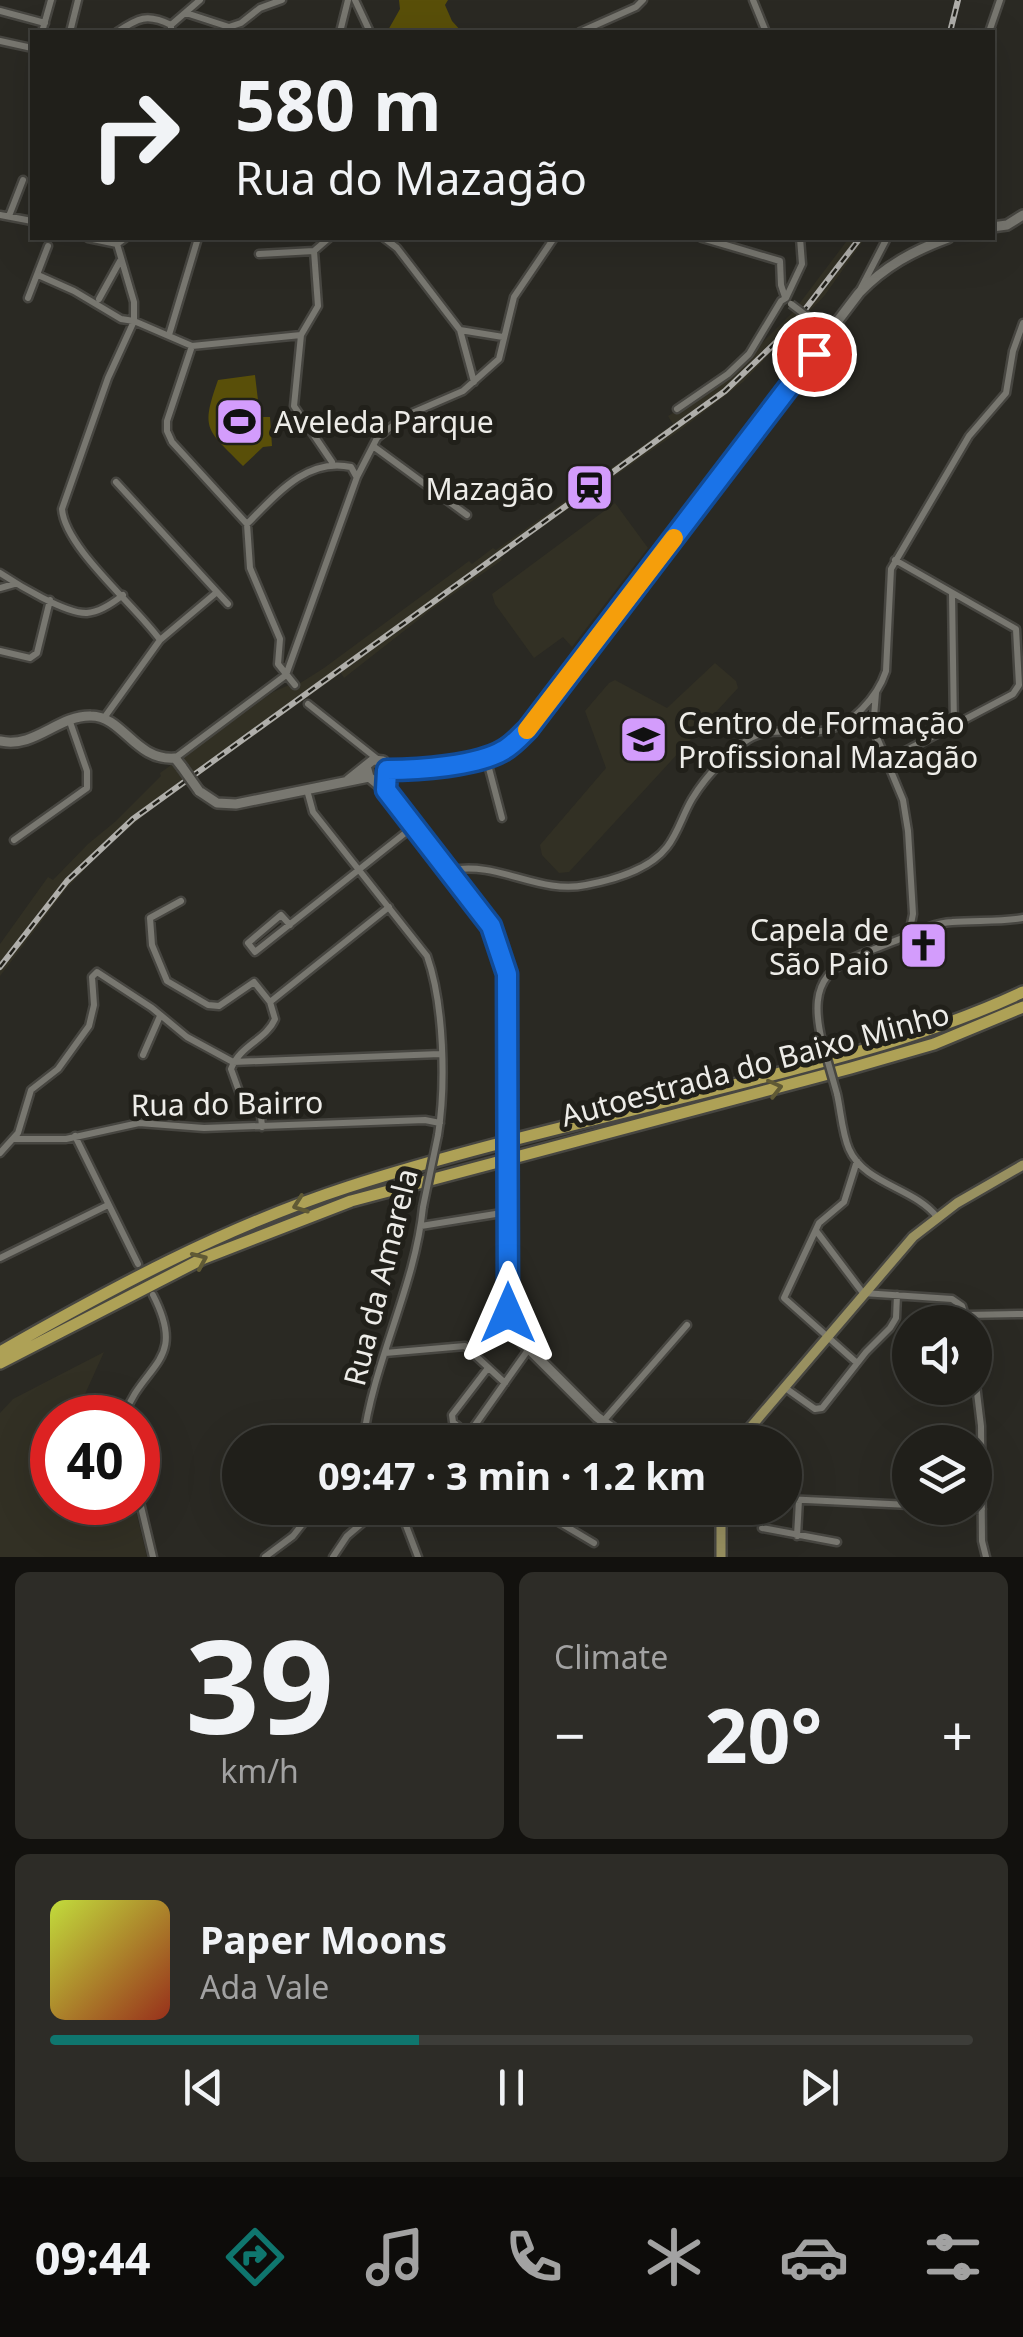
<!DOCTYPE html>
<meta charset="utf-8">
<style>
body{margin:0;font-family:"Noto Sans",sans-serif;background:#2d2c27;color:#f1f3f6;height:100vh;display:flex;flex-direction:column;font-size:38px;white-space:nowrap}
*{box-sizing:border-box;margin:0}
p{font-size:32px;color:#a2a2a2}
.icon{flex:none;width:55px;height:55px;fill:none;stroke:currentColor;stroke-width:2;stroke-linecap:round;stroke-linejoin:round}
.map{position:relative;height:1557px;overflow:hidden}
.side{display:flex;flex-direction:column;gap:15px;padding:15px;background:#12110e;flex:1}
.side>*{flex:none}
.guide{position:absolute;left:30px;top:30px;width:965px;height:210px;border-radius:0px;box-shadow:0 10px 40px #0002,0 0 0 2px #3d3d39;background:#201f1a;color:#f1f3f6;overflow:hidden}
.tools{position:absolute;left:892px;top:1305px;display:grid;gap:20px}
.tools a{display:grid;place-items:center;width:100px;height:100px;border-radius:50%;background:#201f1a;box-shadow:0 10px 40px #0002,0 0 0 2px #3d3d39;font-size:50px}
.speed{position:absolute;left:30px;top:1395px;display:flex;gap:20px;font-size:50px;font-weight:700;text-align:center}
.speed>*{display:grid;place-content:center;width:130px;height:130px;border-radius:50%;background:#201f1a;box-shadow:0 10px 40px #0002,0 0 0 2px #3d3d39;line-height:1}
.speed .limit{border:15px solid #d22;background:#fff;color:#111}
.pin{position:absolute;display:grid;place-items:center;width:85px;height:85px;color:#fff;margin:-42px;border:5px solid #fff;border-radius:50%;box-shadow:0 2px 10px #0007}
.me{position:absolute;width:110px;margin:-55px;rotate:0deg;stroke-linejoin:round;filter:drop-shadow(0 0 8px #0008)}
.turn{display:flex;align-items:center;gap:35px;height:210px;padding:0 40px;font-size:45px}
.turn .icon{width:130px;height:130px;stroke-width:2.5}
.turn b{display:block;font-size:70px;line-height:85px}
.big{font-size:75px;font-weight:700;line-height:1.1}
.side .widget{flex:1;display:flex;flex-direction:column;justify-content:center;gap:15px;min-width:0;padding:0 35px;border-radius:15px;background:#2d2c27}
.side .dial{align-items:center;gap:0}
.dial b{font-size:130px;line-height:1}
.song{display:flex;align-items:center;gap:30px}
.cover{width:120px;height:120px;border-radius:15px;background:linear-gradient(135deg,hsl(70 70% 55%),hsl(10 70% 35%))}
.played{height:10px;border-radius:5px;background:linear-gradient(90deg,#0f766e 40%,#3d3d39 40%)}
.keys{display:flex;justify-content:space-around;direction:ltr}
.heat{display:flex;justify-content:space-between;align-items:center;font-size:55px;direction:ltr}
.side .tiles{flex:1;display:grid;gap:15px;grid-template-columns:1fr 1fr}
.widget:last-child{grid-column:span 2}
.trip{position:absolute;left:222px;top:1425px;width:580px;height:100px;border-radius:50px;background:#201f1a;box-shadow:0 10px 40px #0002,0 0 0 2px #3d3d39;font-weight:700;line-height:100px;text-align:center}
.tab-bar{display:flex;height:160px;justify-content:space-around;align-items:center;background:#0d0c0a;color:#a2a2a2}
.tab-bar .icon{width:70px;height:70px}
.tab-bar .current{color:#0f766e}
.tab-bar b{font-size:45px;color:#f1f3f6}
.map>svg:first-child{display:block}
.built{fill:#323024}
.green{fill:#594f09}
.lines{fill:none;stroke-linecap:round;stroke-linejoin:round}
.street-casing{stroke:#474641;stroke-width:11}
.secondary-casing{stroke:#474641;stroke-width:14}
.primary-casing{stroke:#474641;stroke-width:14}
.highway-casing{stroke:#474641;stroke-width:16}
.street{stroke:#787770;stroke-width:6}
.secondary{stroke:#787770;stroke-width:9}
.primary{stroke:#989060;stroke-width:9}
.highway{stroke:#aea156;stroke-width:11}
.rail-casing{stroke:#afaeaa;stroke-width:6}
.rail{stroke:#21201a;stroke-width:2.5;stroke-dasharray:8;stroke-linecap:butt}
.street-bridge-casing{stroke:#474641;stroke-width:11;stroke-linecap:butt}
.secondary-bridge-casing{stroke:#474641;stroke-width:14;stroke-linecap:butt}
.street-bridge{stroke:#787770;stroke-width:6}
.secondary-bridge{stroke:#787770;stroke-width:9}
.oneway{stroke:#605a35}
.route-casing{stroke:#114b97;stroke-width:25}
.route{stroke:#1a73e8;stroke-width:18}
.slow{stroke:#f59e0b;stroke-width:18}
.labels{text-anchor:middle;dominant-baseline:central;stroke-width:10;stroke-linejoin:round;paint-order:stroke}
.poi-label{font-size:30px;fill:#edece8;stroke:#21201a;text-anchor:start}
.street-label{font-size:30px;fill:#edece8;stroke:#21201a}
</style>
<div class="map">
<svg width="1023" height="1557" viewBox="0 0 1023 1557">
<rect width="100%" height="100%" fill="#2a2923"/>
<path class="built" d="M849,238H865L825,295L743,382L679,431L500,557L502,560L432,609L344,678L341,673L148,812L106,847L66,889L0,976V944L48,877L53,880L88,844L116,821L161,776L160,773L273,692L289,685L294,687L324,668L469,561L472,564L493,548L496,550L673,424L668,416L701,396L741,364L793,312Z
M615,503L648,548L572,647L563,637L534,658L495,604L492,594Z
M715,663L736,681L738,688L569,872L559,873L542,855L540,845L606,768L585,711L609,683L615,680L667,708Z
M104,1352L77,1412L79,1417L52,1418V1502L134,1503L147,1557H0V1413L13,1399Z"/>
<path class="green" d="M399,0H448L445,5L452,21L462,32H387L400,9Z
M255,375L260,417H270L272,446L263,447L243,466C207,429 200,431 218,380Z"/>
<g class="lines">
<defs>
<path id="street" d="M355,0L370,32
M753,0L766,32
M0,11L45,23
M186,13L229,27
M171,25L200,0
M42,32L51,0
M70,32L78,0
M117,32C138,18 147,13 171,25V32
M227,32L229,27L241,23L260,8L282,0
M340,32L348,0
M580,32L636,7L643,0
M989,32L1000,0
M0,41L32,48
M0,215L32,221
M9,216L23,180
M88,238L117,244
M329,238L314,251L318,306L301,335L294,406L332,462
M384,238L397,248L460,330L474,382
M702,238L780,261L781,285L785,297
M117,244L134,302V321L108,378L62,509C65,548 135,605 160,640
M117,244L125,238
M259,254L314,251
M38,275L74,291L121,319L134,321L192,346
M859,292L887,238
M28,298L48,246
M99,299L120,261
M812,320L830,333
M460,330L503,337
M169,335L198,238
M677,409L728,374L749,354L781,301L786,298L802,264L800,238
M373,446L467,515
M116,482L228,604
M247,524L172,442L167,431V421L192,346L301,335
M0,573C18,585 66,614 87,613C100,612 113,603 123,595
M0,588L14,584
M952,594L954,727
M0,651L30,658L37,653L50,600
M286,675L357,477L377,438L405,416L463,391L499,359L514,297L554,238
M295,685L278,664L280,639L250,568L247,524C276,495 307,457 351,467L356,476
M876,693L873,728L903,800L908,831L913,914L909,934
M308,704L376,758
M104,718L160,640L217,592
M486,757L502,818
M175,758L286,675
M888,760L1013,694L1019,685L1016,629L895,560
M307,790L313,812L427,956C444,1004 446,1085 438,1135
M14,840L87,788V771L70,722
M452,870C498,861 540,895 586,885C614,880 650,869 667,847C678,833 683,814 692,799C704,779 724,758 743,743C778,715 820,753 862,709C873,698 881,686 886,671L891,569L969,436L1006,393L1013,351L1023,323
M181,901L150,918L152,945L167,981L208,1005L219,1006L254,982L270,1002L389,907
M290,925L281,915L248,943L255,952C308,910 361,868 414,826
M822,1041C804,966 842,963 900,939C916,932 934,923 952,922C976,920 999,922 1023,918
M143,1055L160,1016
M233,1062L440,1054
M837,1094C841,1112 842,1133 849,1149C864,1184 915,1188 937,1217
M262,1127L260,1105L240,1094L231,1069C240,1045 266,1040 275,1019L270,1002
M75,1136L138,1264
M15,1139H66L139,1123L204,1128L425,1120L440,1123
M0,1153L18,1133L31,1090L58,1069L89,1026L94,1005L92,977L97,972L152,1008L187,1037L233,1062
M857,1161L844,1202L819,1223L784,1298L857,1363
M421,1226L508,1212
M817,1232L863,1293L952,1299L962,1306L967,1322
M0,1258L108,1205
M966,1315L1023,1314
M385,1353L465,1346L505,1383
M975,1376L981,1426L982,1541L986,1557
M784,1387L815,1409L822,1408L866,1352L890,1328L896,1318L897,1295
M123,1418C143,1362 188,1363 153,1295
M468,1435L453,1422L452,1415L488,1368
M363,1442C373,1362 415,1287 423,1207
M463,1442L528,1350
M585,1442L687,1325
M138,1494L153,1557
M785,1499L910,1505
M392,1508L405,1523L418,1557
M535,1508L594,1543
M962,1508L982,1509
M405,1523L416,1508
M762,1528L837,1542
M797,1536L799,1500
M265,1557L293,1536L315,1508
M333,1557L347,1536L380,1508"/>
<path id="secondary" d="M992,227L1007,225L1023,215
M0,741C35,749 58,715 91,716C123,716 135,761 175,758L182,767
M366,766L369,777L385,790C428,843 491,899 505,968C513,1005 507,1068 508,1108
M387,769C418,770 478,766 504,750C513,745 521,736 528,729L859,293C885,266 913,251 948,238
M348,780L373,760L383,761L387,769
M199,791L217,803L236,804L369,777
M508,1198V1313L516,1336L597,1417L632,1442"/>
<path id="primary" d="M738,1442L913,1237L957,1203L1023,1165
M721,1508V1557"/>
<path id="highway" d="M0,1352C112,1288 225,1227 348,1187C482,1144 621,1114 757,1079C848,1055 938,1032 1023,992
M0,1363L204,1258L351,1201L851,1068L934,1044L1023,1007"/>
</defs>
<use href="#street" class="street-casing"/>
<use href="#secondary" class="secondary-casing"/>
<use href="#primary" class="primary-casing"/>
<use href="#highway" class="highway-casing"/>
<use href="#street" class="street"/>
<use href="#secondary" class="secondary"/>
<use href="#primary" class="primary"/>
<use href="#highway" class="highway"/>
<defs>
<path id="rail" d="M950,32L958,0
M0,967L67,881L133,819L725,391L790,329L860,238"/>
</defs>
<use href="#rail" class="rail-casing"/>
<use href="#rail" class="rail"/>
<defs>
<path id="street-bridge" d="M791,304L812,320
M822,1041L837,1094
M423,1207L438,1135"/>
<path id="secondary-bridge" d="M182,767L199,791
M508,1108V1198"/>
</defs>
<use href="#street-bridge" class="street-bridge-casing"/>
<use href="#secondary-bridge" class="secondary-bridge-casing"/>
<use href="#street-bridge" class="street-bridge"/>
<use href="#secondary-bridge" class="secondary-bridge"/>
</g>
<defs><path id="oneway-chevron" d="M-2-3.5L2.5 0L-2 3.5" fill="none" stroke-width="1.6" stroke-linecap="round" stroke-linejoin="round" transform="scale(2.5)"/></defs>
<g class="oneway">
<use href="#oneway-chevron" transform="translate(775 1088) rotate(-14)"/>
<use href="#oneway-chevron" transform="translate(300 1205) rotate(160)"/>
<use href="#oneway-chevron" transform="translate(200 1260) rotate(-24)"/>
</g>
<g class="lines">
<defs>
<path id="route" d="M508,1313L507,974L491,926L386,790L387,770C418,770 478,766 504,750C513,745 521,736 528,729L814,354"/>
</defs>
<use href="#route" class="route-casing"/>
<use href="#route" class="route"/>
<path class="slow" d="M527,730L674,538"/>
</g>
<defs>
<symbol id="stadium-square" viewBox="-11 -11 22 22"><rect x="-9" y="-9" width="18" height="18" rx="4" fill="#d39cfc" stroke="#21201a"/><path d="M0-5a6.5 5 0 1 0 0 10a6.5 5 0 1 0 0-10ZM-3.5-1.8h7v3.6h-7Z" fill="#111"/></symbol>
<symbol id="station-square" viewBox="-11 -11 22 22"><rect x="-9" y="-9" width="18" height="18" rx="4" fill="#d39cfc" stroke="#21201a"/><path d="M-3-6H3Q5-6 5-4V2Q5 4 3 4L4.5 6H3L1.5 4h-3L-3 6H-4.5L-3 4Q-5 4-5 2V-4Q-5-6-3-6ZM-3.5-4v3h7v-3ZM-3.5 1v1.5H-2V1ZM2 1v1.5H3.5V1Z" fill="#111"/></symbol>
<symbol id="university-square" viewBox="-11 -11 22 22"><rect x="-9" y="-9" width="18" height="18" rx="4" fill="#d39cfc" stroke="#21201a"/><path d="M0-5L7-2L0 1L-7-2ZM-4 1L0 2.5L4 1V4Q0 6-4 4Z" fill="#111"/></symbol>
<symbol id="church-square" viewBox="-11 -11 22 22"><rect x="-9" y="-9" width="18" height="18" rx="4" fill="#d39cfc" stroke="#21201a"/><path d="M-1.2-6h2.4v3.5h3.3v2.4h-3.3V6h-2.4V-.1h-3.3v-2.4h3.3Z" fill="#111"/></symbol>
</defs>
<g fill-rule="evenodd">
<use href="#stadium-square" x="212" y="394" width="55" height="55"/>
<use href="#station-square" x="562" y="460" width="55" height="55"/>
<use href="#university-square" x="616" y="712" width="55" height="55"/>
<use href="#church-square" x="896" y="918" width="55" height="55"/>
</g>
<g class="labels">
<g class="poi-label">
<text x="274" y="421">Aveleda Parque</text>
<text x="554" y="488" text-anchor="end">Mazagão</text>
<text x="678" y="722">Centro de Formação<tspan x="678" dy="34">Profissional Mazagão</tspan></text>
<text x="889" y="929" text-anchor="end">Capela de<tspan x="889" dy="34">São Paio</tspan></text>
</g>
<g class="street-label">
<text transform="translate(755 1064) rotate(-15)">Autoestrada do Baixo Minho</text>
<text transform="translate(227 1103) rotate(-1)">Rua do Bairro</text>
<text transform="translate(380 1277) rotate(-76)">Rua da Amarela</text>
</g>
</g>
</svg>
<div class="tools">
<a><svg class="icon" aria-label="sound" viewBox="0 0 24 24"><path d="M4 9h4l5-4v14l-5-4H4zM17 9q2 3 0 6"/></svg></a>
<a><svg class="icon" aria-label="layers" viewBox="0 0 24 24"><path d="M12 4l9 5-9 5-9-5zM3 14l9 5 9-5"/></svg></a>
</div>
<div class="speed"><div class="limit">40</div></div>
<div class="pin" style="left:814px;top:354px;background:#d93025"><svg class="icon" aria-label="arrive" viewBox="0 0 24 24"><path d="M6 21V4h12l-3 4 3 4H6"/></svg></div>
<svg class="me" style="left:508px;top:1313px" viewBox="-20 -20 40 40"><path d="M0-17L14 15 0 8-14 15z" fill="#1a73e8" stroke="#fff" stroke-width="4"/></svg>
<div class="trip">09:47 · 3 min · 1.2 km</div>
<div class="guide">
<div class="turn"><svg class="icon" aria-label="right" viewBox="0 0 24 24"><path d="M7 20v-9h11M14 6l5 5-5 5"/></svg><div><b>580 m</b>Rua do Mazagão</div></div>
</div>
</div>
<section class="side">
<div class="tiles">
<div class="widget dial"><b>39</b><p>km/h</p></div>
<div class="widget"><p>Climate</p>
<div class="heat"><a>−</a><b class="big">20°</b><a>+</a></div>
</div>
<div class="widget">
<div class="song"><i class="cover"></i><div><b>Paper Moons</b><p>Ada Vale</p></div></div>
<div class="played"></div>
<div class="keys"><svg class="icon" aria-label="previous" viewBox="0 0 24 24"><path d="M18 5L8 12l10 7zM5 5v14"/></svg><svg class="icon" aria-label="pause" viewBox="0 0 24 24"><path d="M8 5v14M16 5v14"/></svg><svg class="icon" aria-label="next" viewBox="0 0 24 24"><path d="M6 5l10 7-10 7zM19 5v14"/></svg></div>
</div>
</div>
</section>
<nav class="tab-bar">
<b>09:44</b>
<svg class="icon current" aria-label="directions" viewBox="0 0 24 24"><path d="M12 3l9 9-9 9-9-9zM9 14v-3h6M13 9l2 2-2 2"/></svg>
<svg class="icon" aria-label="music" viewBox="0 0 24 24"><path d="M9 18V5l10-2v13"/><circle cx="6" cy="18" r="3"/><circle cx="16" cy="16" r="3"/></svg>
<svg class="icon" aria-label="phone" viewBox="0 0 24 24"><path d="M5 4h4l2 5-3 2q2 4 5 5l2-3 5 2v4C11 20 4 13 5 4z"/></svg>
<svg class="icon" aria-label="climate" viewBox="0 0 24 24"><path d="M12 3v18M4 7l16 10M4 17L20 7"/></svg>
<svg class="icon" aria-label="car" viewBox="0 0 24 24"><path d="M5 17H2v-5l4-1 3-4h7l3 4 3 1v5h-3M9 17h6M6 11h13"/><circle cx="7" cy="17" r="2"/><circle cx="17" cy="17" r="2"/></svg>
<svg class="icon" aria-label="filters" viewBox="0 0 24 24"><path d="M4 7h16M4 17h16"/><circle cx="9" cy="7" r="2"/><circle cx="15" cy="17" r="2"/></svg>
</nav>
